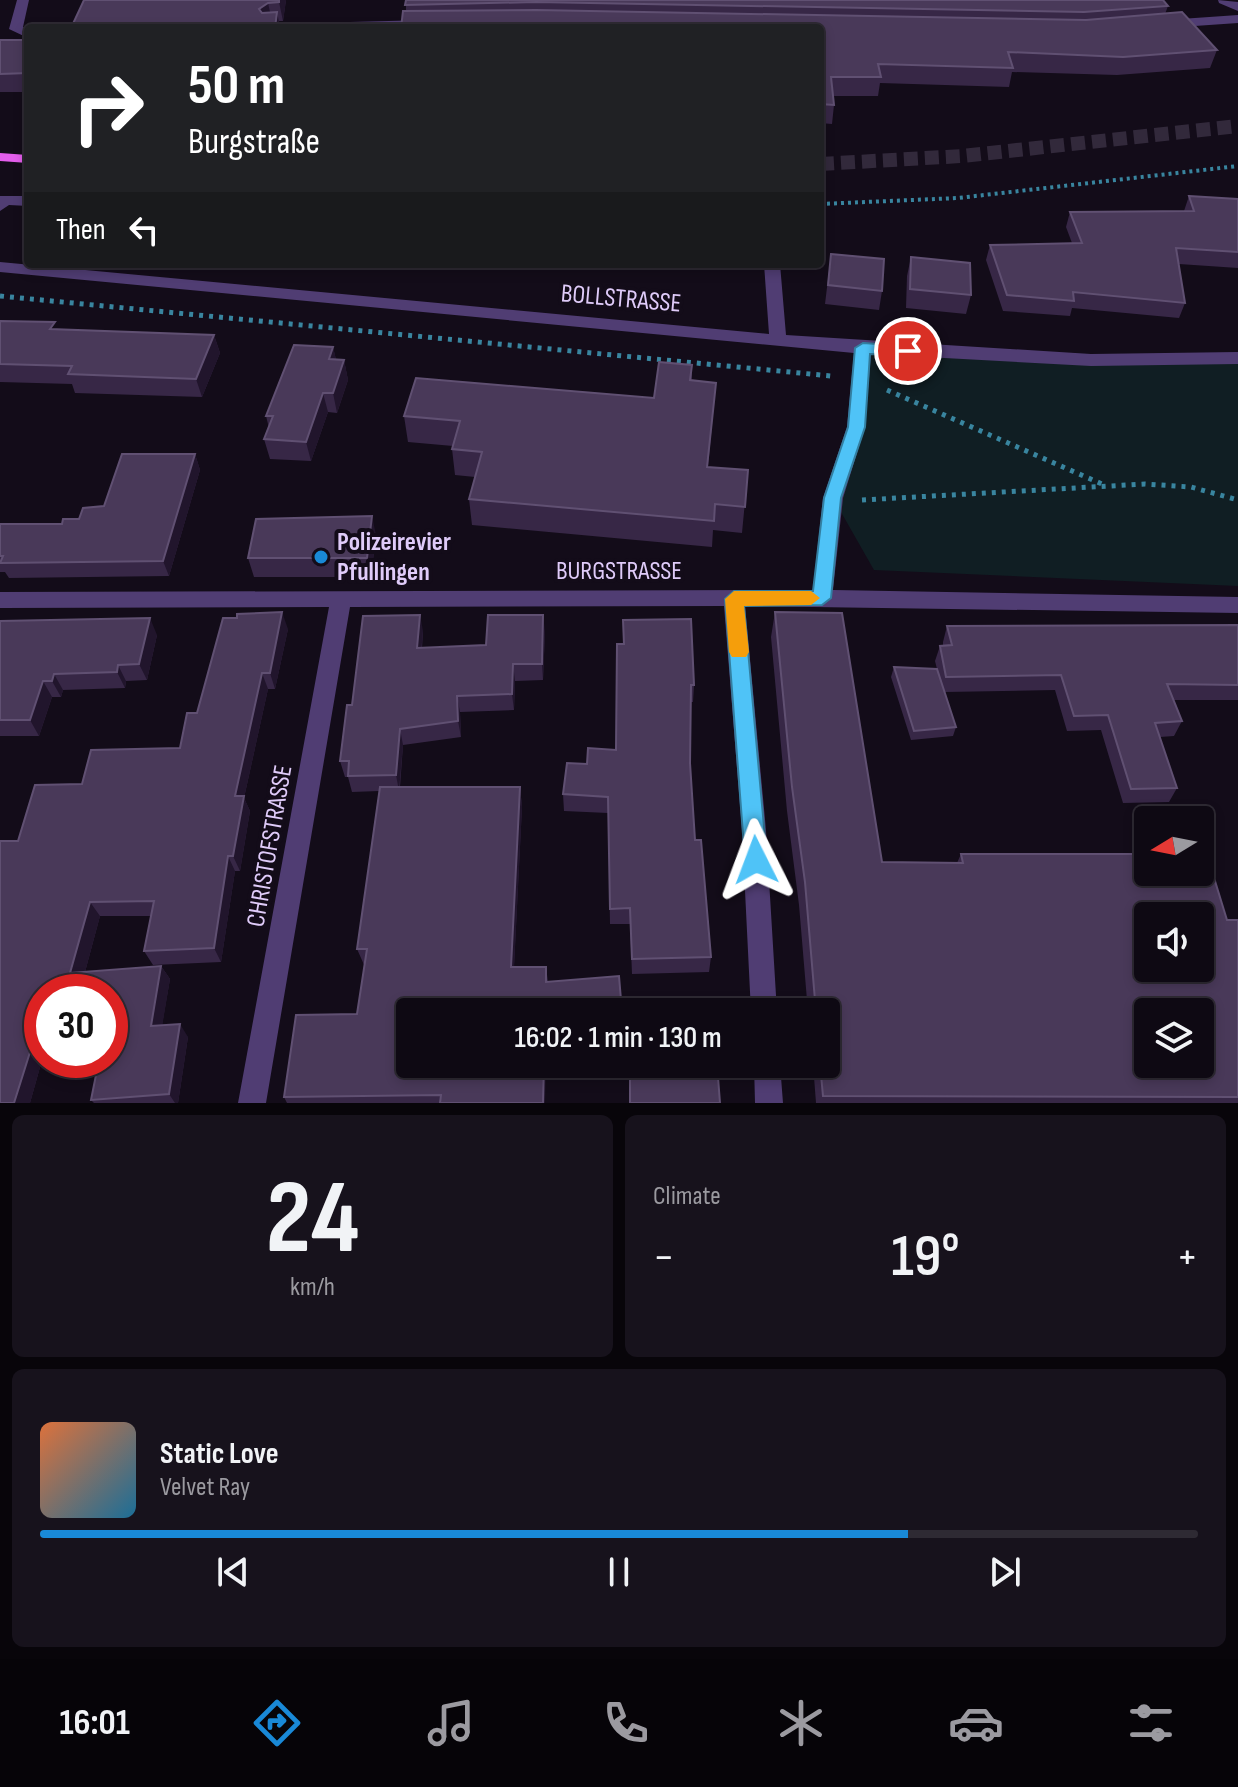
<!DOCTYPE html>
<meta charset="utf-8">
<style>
body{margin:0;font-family:"Sofia Sans Condensed",sans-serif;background:#17121c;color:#f1f3f6;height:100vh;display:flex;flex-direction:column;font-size:30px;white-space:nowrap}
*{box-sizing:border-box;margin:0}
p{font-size:26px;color:#9b9aa0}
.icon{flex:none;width:44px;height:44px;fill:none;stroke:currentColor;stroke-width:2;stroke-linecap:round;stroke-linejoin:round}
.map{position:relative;height:1103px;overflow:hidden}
.drawer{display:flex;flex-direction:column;gap:12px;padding:12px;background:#08050a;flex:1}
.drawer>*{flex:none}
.banner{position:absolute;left:24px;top:24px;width:800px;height:244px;border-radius:8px;box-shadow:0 4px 12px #0003,0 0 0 2px #2e2a33;background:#202124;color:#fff;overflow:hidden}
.needle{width:52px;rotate:260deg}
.buttons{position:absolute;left:1134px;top:806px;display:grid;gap:16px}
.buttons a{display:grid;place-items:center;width:80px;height:80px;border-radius:8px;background:#0e0913;box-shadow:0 4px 12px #0003,0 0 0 2px #2e2a33;font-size:40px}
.speed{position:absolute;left:24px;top:974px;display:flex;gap:16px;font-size:40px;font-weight:700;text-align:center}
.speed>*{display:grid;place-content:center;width:104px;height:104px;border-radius:50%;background:#0e0913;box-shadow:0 4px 12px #0003,0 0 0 2px #2e2a33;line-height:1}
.speed .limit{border:12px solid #d22;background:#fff;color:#111}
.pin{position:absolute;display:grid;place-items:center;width:68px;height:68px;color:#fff;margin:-34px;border:4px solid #fff;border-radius:50%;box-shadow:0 2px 8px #0007}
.me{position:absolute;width:88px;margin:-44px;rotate:357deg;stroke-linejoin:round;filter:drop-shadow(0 0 6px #0008)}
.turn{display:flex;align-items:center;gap:28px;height:168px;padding:0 32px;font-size:36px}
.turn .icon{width:104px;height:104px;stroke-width:2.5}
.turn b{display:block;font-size:56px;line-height:68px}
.then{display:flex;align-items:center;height:76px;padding:0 32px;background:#0003;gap:16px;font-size:30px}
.big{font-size:60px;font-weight:600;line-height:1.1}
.drawer .tile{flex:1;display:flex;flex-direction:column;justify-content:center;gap:12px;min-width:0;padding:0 28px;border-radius:12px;background:#17121c}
.drawer .dial{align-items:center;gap:0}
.dial b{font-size:104px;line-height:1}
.song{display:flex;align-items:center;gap:24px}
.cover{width:96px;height:96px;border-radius:12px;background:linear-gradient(135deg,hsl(20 70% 55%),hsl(200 70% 35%))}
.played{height:8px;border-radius:4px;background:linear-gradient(90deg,#1989d7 75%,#2e2a33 75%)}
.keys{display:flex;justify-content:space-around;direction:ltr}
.heat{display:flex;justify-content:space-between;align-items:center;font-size:44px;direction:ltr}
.drawer .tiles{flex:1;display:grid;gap:12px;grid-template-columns:1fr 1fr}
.tile:last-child{grid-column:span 2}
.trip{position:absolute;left:396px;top:998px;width:444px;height:80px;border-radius:8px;background:#0e0913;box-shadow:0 4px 12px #0003,0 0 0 2px #2e2a33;font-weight:600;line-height:80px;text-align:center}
.dock{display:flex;height:128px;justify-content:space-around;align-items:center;background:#060408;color:#9b9aa0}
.dock .icon{width:56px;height:56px}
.dock .current{color:#1989d7}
.dock b{font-size:36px;color:#f1f3f6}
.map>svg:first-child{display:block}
.green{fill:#101e23}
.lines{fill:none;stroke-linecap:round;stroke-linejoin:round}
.major-tunnel{stroke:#32293b;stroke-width:14;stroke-dasharray:14 7;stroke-linecap:butt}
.path-far1{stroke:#39859f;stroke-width:4;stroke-dasharray:3 4;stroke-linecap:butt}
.path{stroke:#39859f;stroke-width:5;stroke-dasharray:4 6;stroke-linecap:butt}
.minor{fill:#503d73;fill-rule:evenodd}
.major{fill:#e45eec;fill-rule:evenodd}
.wall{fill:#372746}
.shaded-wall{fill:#21152c}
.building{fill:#493959;stroke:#605072;stroke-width:2;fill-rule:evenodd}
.route{fill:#4fc3f7;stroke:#337fa1;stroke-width:2}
.slow{fill:#f59e0b}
.poi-dot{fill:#1989d7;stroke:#130c19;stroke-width:3}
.labels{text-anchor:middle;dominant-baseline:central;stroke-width:8;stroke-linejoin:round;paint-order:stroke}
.street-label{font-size:26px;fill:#dfcbf9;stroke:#130c19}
.poi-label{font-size:26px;font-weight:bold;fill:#dfcbf9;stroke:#130c19;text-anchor:start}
</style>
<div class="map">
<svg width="1238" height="1103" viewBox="0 0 1238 1103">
<rect width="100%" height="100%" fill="#130c19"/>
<path class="green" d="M863,348L1238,358V586L874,570L833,498L844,469Z"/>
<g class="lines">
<path class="major-tunnel" d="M820,164L962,156L1238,126"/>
<path class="path-far1" d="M820,204L958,198L1238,166"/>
<path class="path" d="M0,296L831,376
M887,390L1102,484
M862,500L1145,484L1191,487L1238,500"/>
<path class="minor" d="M17,0H29L23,27L28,29V38L9,29Z
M1218,0L1238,2V11L1219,3Z
M1238,15V23L1166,28L1159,24L1166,20Z
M427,20L432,21V27L266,28L273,24Z
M0,196H28V206L9,205L0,211Z
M0,262L769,334L764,264H780L786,335L1091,354L1238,352V364L1091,366L871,354L865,427L843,498L833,590L1238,597V613L745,606L766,830L777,1012H751L742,830L724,606L350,607L266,1103H238L329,607L0,608V592L813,590L823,498L847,427L854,353L0,272Z
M754,1064H780L783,1103H755Z"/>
<path class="major" d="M0,153L28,155V163L0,161Z"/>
</g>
<path class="wall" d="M286,0L283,21H279L280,28H71Z
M406,0L1168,6L1165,14L1217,50L1210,68L1117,75L1012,72L1009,87L880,83L878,96H833L834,105L832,124L820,123V28L406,11Z
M28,39V92H0V40Z
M1189,196L1238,199V268L1179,264L1185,303L1179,318L1072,308L1070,316L1003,311L986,260L990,245L1072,243L1066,227L1070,212L1184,211Z
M831,254L882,291L879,310L825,304Z
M911,257L971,295L966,314L906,308L907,276Z
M0,321L58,330L214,335L220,353L202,397L75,393L72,384L0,382Z
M333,347L336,360H344L348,380L337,413L328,412L311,461L270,459L264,439L269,428L266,416Z
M692,365V380L716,383L708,467L748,470L742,533L713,530L712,547L472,525L469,499L475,477L455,475L452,449L453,446L408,442L404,416L654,398Z
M195,454L200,470L169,576L9,578L5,572H0V524H62L79,519L104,506Z
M376,535L371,577H254L248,558Z
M775,612L882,862L957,863L961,854L1227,920H1238V1103H816L813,1064H826V1012H808L799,905L787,811L771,637Z
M0,621L157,635L147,680L126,681L125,688L63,690L61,697H52L39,736H0Z
M1238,625V700H1173L1182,721L1174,736L1160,737L1177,788L1169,802L1123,803L1101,730L1067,731L1055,690L945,692L956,727L953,736L911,740L891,677L894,667L937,669L935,661L940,646H943V642L947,626Z
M288,629L275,689H268L244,798L250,811L240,871H235L221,962L153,965L144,951L151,916H100L85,972L161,966L170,979L162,1025L188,1037L178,1103H94L91,1100L110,1060V992H42V1060L30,1103H0L18,841L82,784L180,748L197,713Z
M423,631L422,648L486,645L545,631L543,680L515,681L514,710L460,712L461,737L403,745L400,787H520L522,807L514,967H546L548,982L410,1012L545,1103H287L284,1097L357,1014L365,967L357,949L379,791L352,792L348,777H345L340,761L352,705Z
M623,644L694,685L693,702H690V763L695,840L711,957L709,972L632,974L630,924H610L608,813L564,811L563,794L587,764L616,750Z"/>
<path class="shaded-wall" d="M279,0H286L283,21L279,2Z
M268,3L272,21L259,9Z
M277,12L280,28H275Z
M214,335L220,353L202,397L196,379Z
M333,347L338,367L329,359Z
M344,360L348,380L337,413L333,393Z
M323,393L328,412L311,461L306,442Z
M195,454L200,470L169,576L163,561Z
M372,516L376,535L371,577L367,558Z
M282,612L288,629L275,689L270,673Z
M420,615L423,631L420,664L417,648Z
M543,615L545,631L543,680L542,664Z
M150,618L157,635L147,680L139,664Z
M513,664L515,681L514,710L512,694Z
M118,665L126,681L125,688L117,672Z
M262,673L268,689L244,798L250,811L240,871L233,856L235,796Z
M54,674L63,690L61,697L52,681Z
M43,681L52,697L39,736L30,720Z
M457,696L460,712L461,737L458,721Z
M400,729L403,745L399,791L396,775Z
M520,787L522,807L513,985L511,967Z
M228,856L235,871L221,962L214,948Z
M90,902L100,916L81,987L70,973Z
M161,966L170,979L160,1039L151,1026Z
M41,1014L42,1060L30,1103H14Z
M180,1024L188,1037L178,1103H175L169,1094Z
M544,1064H546L545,1103H543Z"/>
<path class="building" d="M84,0H279V2L268,3L259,9L262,13L277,12L275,28H71Z
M406,0H1163L1168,6L1084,12L536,2L405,5Z
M536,10L1086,20L1182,12L1217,50L1123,57L1008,52L1013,68L878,64L881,77H831L834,105L820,104V28H401L403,11Z
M0,40H28V73L0,74Z
M1189,196L1238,199V252L1176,248L1185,303L1073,292L1074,301L1007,295L990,245L1082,243L1070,212L1194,211Z
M831,254L884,259L882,291L828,285Z
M911,257L970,263L971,295L910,289Z
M0,321L55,322L50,329L214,335L196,379L68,374L72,366L0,364Z
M294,345L333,347L329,359L344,360L333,393H323L306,442L264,439L273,416H266Z
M659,362L692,365L690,380L716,383L707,467L748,470L745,507L715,504L714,521L469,499L482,452L452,449L460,421L404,416L416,378L654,398Z
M122,454H195L163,561L0,563L3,556H0V524H62L63,519H79L83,508L104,506Z
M372,516L367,558H248L256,519Z
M282,612L270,673H262L235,796H244L233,856H228L214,948L144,951L154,901L90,902L70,973L161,966L151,1026L180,1024L169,1094L91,1100L99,1060H110V992H42V1014L14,1103H0V841H18L35,785L82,784L91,750L180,748L187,713H197L223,618H237V614Z
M775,612L842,613L882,862L963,863L961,854H1148V872H1200V855H1207L1227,920H1238V1097L823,1096L820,1064H826V1012H816L805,882L792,787ZM1148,916H1200V968H1148ZM1148,1012H1200V1064H1148Z
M420,615L417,648L486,645L488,615H543L542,664H513L512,694L457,696L458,721L400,729L396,775L348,776L349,761H340L347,705H352L363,616Z
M150,618L139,664L118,665L117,672L54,674L52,681H43L30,720H0V621Z
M691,619L694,685H691L690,763L695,840H701L711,957L632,959L630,908L610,909L608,797L563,794L567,763L587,764L588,748L616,750L617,644H624L623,620Z
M1238,625V685L1167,684L1182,721L1155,723L1177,788L1131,789L1108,715L1074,716L1061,675L946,677L940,646L952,645L947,626Z
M894,667L937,669L956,727L914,731Z
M380,787H520L511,967H546V982L619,976L622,1012H410V1064H544L543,1103H440L441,1095L284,1097L296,1015L357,1014L367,949H357Z
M630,1064H717L720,1103H630Z"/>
<path class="route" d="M863,343L908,346L916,351L908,356L870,354L865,427L841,498L831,598L822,605L744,606L767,860L763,867L756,870L748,867L745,860L725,599L734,591H813L824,498L848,427L855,348Z"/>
<path class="slow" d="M734,591H811L820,598L811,605L744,606L749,652L746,657H732L729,652L725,599Z"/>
<circle class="poi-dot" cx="321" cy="557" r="8"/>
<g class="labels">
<g class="street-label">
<text transform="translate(621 299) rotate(5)">BOLLSTRASSE</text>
<text x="619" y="571">BURGSTRASSE</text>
<text transform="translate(270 846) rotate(-80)">CHRISTOFSTRASSE</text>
</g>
<g class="poi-label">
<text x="337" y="542">Polizeirevier<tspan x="337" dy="30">Pfullingen</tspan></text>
</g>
</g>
</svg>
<div class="buttons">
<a><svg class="needle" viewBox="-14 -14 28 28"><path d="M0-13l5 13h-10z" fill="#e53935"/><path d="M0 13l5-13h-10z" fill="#9b9aa0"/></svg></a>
<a><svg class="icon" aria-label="sound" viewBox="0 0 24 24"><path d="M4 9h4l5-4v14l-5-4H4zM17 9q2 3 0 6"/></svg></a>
<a><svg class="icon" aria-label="layers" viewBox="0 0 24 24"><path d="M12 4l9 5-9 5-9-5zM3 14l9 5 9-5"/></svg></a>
</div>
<div class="speed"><div class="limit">30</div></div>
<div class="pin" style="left:908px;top:351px;background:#d93025"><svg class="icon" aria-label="arrive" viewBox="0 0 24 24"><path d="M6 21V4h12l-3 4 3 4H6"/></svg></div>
<svg class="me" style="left:756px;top:860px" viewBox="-20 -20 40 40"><path d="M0-17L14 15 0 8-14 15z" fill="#4fc3f7" stroke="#fff" stroke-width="4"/></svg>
<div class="trip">16:02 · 1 min · 130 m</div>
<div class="banner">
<div class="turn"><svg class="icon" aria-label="right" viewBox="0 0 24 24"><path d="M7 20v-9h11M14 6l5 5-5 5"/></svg><div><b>50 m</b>Burgstraße</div></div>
<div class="then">Then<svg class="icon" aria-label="left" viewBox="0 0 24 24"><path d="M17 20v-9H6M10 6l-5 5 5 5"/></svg></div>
</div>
</div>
<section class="drawer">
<div class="tiles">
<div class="tile dial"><b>24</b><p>km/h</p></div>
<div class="tile"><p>Climate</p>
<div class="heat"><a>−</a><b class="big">19°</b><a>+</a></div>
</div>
<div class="tile">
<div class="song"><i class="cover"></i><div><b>Static Love</b><p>Velvet Ray</p></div></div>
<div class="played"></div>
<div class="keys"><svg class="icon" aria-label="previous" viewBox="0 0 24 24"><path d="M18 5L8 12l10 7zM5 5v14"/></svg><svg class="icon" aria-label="pause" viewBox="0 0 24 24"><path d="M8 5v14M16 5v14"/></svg><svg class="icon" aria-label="next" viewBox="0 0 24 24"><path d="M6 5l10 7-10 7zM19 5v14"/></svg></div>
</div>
</div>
</section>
<nav class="dock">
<b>16:01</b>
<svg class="icon current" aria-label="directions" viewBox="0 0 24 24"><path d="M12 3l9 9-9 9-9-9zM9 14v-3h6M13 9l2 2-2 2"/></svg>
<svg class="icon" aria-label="music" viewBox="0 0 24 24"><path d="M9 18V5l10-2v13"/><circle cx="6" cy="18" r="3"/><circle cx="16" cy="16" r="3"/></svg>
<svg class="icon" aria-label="phone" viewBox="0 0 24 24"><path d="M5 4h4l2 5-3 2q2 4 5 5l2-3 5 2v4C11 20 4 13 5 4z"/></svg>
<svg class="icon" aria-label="climate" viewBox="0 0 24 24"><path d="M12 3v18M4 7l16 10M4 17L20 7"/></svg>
<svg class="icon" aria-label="car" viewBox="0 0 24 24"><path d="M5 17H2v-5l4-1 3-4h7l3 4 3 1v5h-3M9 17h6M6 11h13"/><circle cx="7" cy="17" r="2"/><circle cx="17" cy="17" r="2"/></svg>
<svg class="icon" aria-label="filters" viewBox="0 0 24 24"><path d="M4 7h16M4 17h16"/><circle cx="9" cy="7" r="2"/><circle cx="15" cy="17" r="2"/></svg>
</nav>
